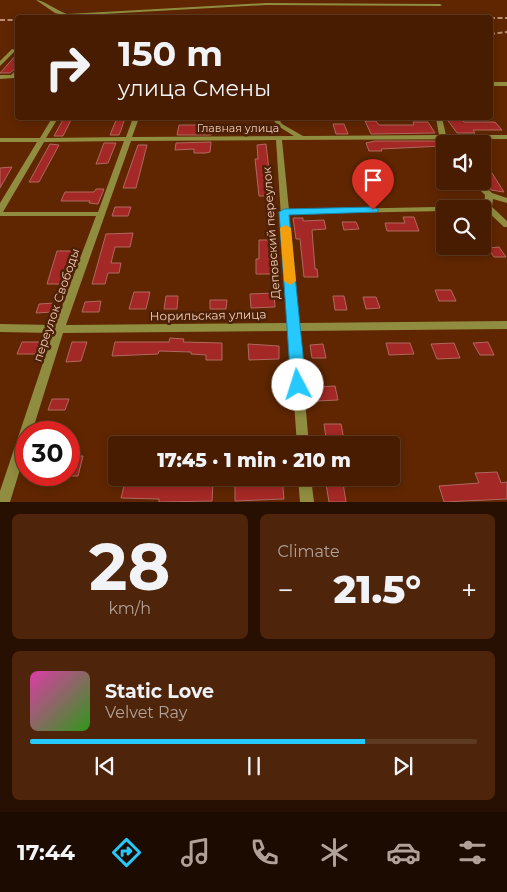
<!DOCTYPE html>
<meta charset="utf-8">
<style>
body{margin:0;font-family:Montserrat,sans-serif;background:#4e250b;color:#f1f3f6;height:100vh;display:flex;flex-direction:column;font-size:19px;white-space:nowrap}
*{box-sizing:border-box;margin:0}
p{font-size:16px;color:#b0a199}
.icon{flex:none;width:28px;height:28px;fill:none;stroke:currentColor;stroke-width:2;stroke-linecap:round;stroke-linejoin:round}
.map{position:relative;height:502px;overflow:hidden}
.drawer{display:flex;flex-direction:column;gap:12px;padding:12px;background:#270f01;flex:1}
.drawer>*{flex:none}
.banner{position:absolute;left:15px;top:15px;width:478px;height:105px;border-radius:5px;box-shadow:0 2px 8px #0003,0 0 0 1px #5f3a23;background:#471c01;color:#f1f3f6;overflow:hidden}
.fabs{position:absolute;left:436px;top:135px;display:grid;gap:10px}
.fabs a{display:grid;place-items:center;width:55px;height:55px;border-radius:5px;background:#471c01;box-shadow:0 2px 8px #0003,0 0 0 1px #5f3a23;font-size:25px}
.speed{position:absolute;left:15px;top:421px;display:flex;gap:10px;font-size:25px;font-weight:700;text-align:center}
.speed>*{display:grid;place-content:center;width:65px;height:65px;border-radius:50%;background:#471c01;box-shadow:0 2px 8px #0003,0 0 0 1px #5f3a23;line-height:1}
.speed .limit{border:8px solid #d22;background:#fff;color:#111}
.pin{position:absolute;display:grid;place-items:center;width:42px;height:42px;color:#fff;margin:-51px -21px;border-radius:50% 50% 50% 0;rotate:-45deg;box-shadow:0 0 5px #0007}
.pin .icon{rotate:45deg}
.me{position:absolute;width:55px;margin:-28px;rotate:355deg;stroke-linejoin:round;filter:drop-shadow(0 0 4px #0008)}
.turn{display:flex;align-items:center;gap:18px;height:105px;padding:0 20px;font-size:22px}
.turn .icon{width:65px;height:65px;stroke-width:2.5}
.turn b{display:block;font-size:35px;line-height:42px}
.big{font-size:38px;font-weight:800;line-height:1.1}
.drawer .card{flex:1;display:flex;flex-direction:column;justify-content:center;gap:8px;min-width:0;padding:0 18px;border-radius:8px;background:#4e250b}
.drawer .dial{align-items:center;gap:0}
.dial b{font-size:65px;line-height:1}
.song{display:flex;align-items:center;gap:15px}
.cover{width:60px;height:60px;border-radius:8px;background:linear-gradient(135deg,hsl(320 70% 55%),hsl(110 70% 35%))}
.played{height:5px;border-radius:2px;background:linear-gradient(90deg,#25c9fe 75%,#5f3a23 75%)}
.keys{display:flex;justify-content:space-around;direction:ltr}
.heat{display:flex;justify-content:space-between;align-items:center;font-size:28px;direction:ltr}
.drawer .tiles{flex:1;display:grid;gap:12px;grid-template-columns:1fr 1fr}
.card:last-child{grid-column:span 2}
.trip{position:absolute;left:108px;top:436px;width:292px;height:50px;border-radius:5px;background:#471c01;box-shadow:0 2px 8px #0003,0 0 0 1px #5f3a23;font-weight:800;line-height:50px;text-align:center}
.tab-bar{display:flex;height:80px;justify-content:space-around;align-items:center;background:#1c0b00;color:#b0a199}
.tab-bar .icon{width:35px;height:35px}
.tab-bar .active{color:#25c9fe}
.tab-bar b{font-size:22px;color:#f1f3f6}
.map>svg:first-child{display:block}
.building{fill:#a42825;stroke:#b06860}
.lines{fill:none;stroke-linecap:round;stroke-linejoin:round}
.minor{fill:#908d40;fill-rule:evenodd}
.rail{stroke:#ba8d74;stroke-width:2;stroke-dasharray:5 2.5;stroke-linecap:butt}
.route{fill:#25c9fe;stroke:#1883a5}
.slow{fill:#f59e0b}
.labels{text-anchor:middle;dominant-baseline:central;stroke-width:5;stroke-linejoin:round;paint-order:stroke}
.far-street-label{font-size:11px;fill:#f5d0bf;stroke:#4d2107}
.street-label{font-size:12px;fill:#f5d0bf;stroke:#4d2107}
</style>
<div class="map">
<svg width="507" height="502" viewBox="0 0 507 502">
<rect width="100%" height="100%" fill="#5f2601"/>
<path class="building" d="M18,53V66L10,73H0Z
M64,118H72L63,136H54Z
M117,118H125L121,130L119,135H110Z
M446,118H460L464,122H495L502,130H473L475,133H457Z
M365,121H376L379,125H414L413,122H428L435,133L371,134Z
M333,124H344L348,134H336Z
M179,125H212L211,135H177Z
M375,141H440L443,146L381,149L382,151H369L366,143Z
M211,142L210,152L206,153H194V149L175,150L176,143Z
M104,143H116L108,163L96,164Z
M50,144L59,145L39,182H29Z
M266,144L272,196H259L255,159H258L257,145Z
M138,145H147L136,188H123Z
M12,167L0,188V168Z
M490,170L504,192L491,190L482,176V171Z
M96,189H104L98,204L89,203L90,201H61L65,192H94Z
M115,207H131L128,216H112Z
M403,217H414L419,231H387L385,223H405Z
M293,218H303V221L324,220L326,229L312,230L315,269H317L318,277H304L300,239H296Z
M342,222H356L359,229L344,230Z
M133,233L130,247H115L111,263H121L119,273H108L105,284H92L106,234Z
M259,240H274V252H270L271,274H256V259H259Z
M499,247L506,257H494L488,248Z
M57,251H77L73,261H70L62,284H47Z
M435,290H451L456,301H439Z
M134,292H150L146,309H129Z
M274,293L275,307L251,308L250,294Z
M166,296H178L177,309H164Z
M333,296H344L347,310H335Z
M363,297H376L380,308L366,309Z
M210,300H227L226,309H210Z
M101,301L99,312H82L85,302Z
M55,303L52,312L36,313L39,304Z
M170,338L184,339L183,342L222,343V360H206V355L191,354V352L159,351L158,354L112,356L115,342H169Z
M22,342H40L35,354H17Z
M72,342H87L81,361L66,362Z
M488,342L494,355H480L473,343Z
M386,343H410L414,354L389,355Z
M454,343L460,358L437,359L431,344Z
M248,344L279,346V359L249,360Z
M323,344L326,358H312L310,345Z
M335,386L338,400L317,401L315,387Z
M52,399H69L65,410H48Z
M324,424H341L345,445H327Z
M69,456H83L78,476H69Z
M497,472L501,483L507,482V499L444,502L439,486L479,483L475,473Z
M126,478H156L155,482H181L180,484L213,483L212,501L159,502V499L121,498Z
M235,478H282L284,499L235,501Z
M343,483L346,502H329L326,484Z"/>
<g class="lines">
<path class="minor" d="M36,0C44,0 57,11 67,14L266,3L440,4L442,5L440,6L266,5L67,16L55,13Z
M12,49L16,50L0,66V61Z
M16,70H18V74L14,78L0,79V75H11Z
M490,82H507V86H490Z
M52,118H58L46,138L126,137L133,118H139L132,137L294,136L278,126L272,118H278L282,124L303,136L439,135L436,118H442L446,135H507V139L282,140L289,210L484,206L485,195L471,181H479L492,193L507,198V203L493,199L492,207L507,221V227H504L486,210L482,211V209H445V211L289,214L299,323L507,321V329L299,331L309,445H297L289,331L63,333L32,432H26V450L10,502H0V491L53,333L0,332V324L55,325L96,216H0V203L37,142H0V138H40ZM276,140L288,323L66,325L131,141ZM124,141L98,212H3L44,142Z
M298,478H311L314,502H300Z"/>
<path class="rail" d="M490,18H507
M0,20H18
M490,34L507,32"/>
</g>
<path class="route" d="M373,207L379,210L377,212L289,215L306,385L303,390L298,392L293,390L291,385L279,212L284,209Z"/>
<path class="slow" d="M285,225L291,228L296,281L290,285L284,281L280,228Z"/>
<g class="labels">
<g class="far-street-label">
<text x="238" y="128">Главная улица</text>
</g>
<g class="street-label">
<text transform="translate(271 233) rotate(-94)">Деповский переулок</text>
<text transform="translate(56 305) rotate(-71)">переулок Свободы</text>
<text transform="translate(208 315) rotate(-1)">Норильская улица</text>
</g>
</g>
</svg>
<div class="fabs">
<a><svg class="icon" aria-label="sound" viewBox="0 0 24 24"><path d="M4 9h4l5-4v14l-5-4H4zM17 9q2 3 0 6"/></svg></a>
<a><svg class="icon" aria-label="search" viewBox="0 0 24 24"><circle cx="10" cy="10" r="6"/><path d="M15 15l6 6"/></svg></a>
</div>
<div class="speed"><div class="limit">30</div></div>
<div class="pin" style="left:373px;top:210px;background:#d93025"><svg class="icon" aria-label="arrive" viewBox="0 0 24 24"><path d="M6 21V4h12l-3 4 3 4H6"/></svg></div>
<svg class="me" style="left:298px;top:385px" viewBox="-20 -20 40 40"><circle r="19" fill="#fff"/><path d="M0-13L10 11 0 6-10 11z" fill="#25c9fe"/></svg>
<div class="trip">17:45 · 1 min · 210 m</div>
<div class="banner">
<div class="turn"><svg class="icon" aria-label="right" viewBox="0 0 24 24"><path d="M7 20v-9h11M14 6l5 5-5 5"/></svg><div><b>150 m</b>улица Смены</div></div>
</div>
</div>
<section class="drawer">
<div class="tiles">
<div class="card dial"><b>28</b><p>km/h</p></div>
<div class="card"><p>Climate</p>
<div class="heat"><a>−</a><b class="big">21.5°</b><a>+</a></div>
</div>
<div class="card">
<div class="song"><i class="cover"></i><div><b>Static Love</b><p>Velvet Ray</p></div></div>
<div class="played"></div>
<div class="keys"><svg class="icon" aria-label="previous" viewBox="0 0 24 24"><path d="M18 5L8 12l10 7zM5 5v14"/></svg><svg class="icon" aria-label="pause" viewBox="0 0 24 24"><path d="M8 5v14M16 5v14"/></svg><svg class="icon" aria-label="next" viewBox="0 0 24 24"><path d="M6 5l10 7-10 7zM19 5v14"/></svg></div>
</div>
</div>
</section>
<nav class="tab-bar">
<b>17:44</b>
<svg class="icon active" aria-label="directions" viewBox="0 0 24 24"><path d="M12 3l9 9-9 9-9-9zM9 14v-3h6M13 9l2 2-2 2"/></svg>
<svg class="icon" aria-label="music" viewBox="0 0 24 24"><path d="M9 18V5l10-2v13"/><circle cx="6" cy="18" r="3"/><circle cx="16" cy="16" r="3"/></svg>
<svg class="icon" aria-label="phone" viewBox="0 0 24 24"><path d="M5 4h4l2 5-3 2q2 4 5 5l2-3 5 2v4C11 20 4 13 5 4z"/></svg>
<svg class="icon" aria-label="climate" viewBox="0 0 24 24"><path d="M12 3v18M4 7l16 10M4 17L20 7"/></svg>
<svg class="icon" aria-label="car" viewBox="0 0 24 24"><path d="M5 17H2v-5l4-1 3-4h7l3 4 3 1v5h-3M9 17h6M6 11h13"/><circle cx="7" cy="17" r="2"/><circle cx="17" cy="17" r="2"/></svg>
<svg class="icon" aria-label="filters" viewBox="0 0 24 24"><path d="M4 7h16M4 17h16"/><circle cx="9" cy="7" r="2"/><circle cx="15" cy="17" r="2"/></svg>
</nav>
